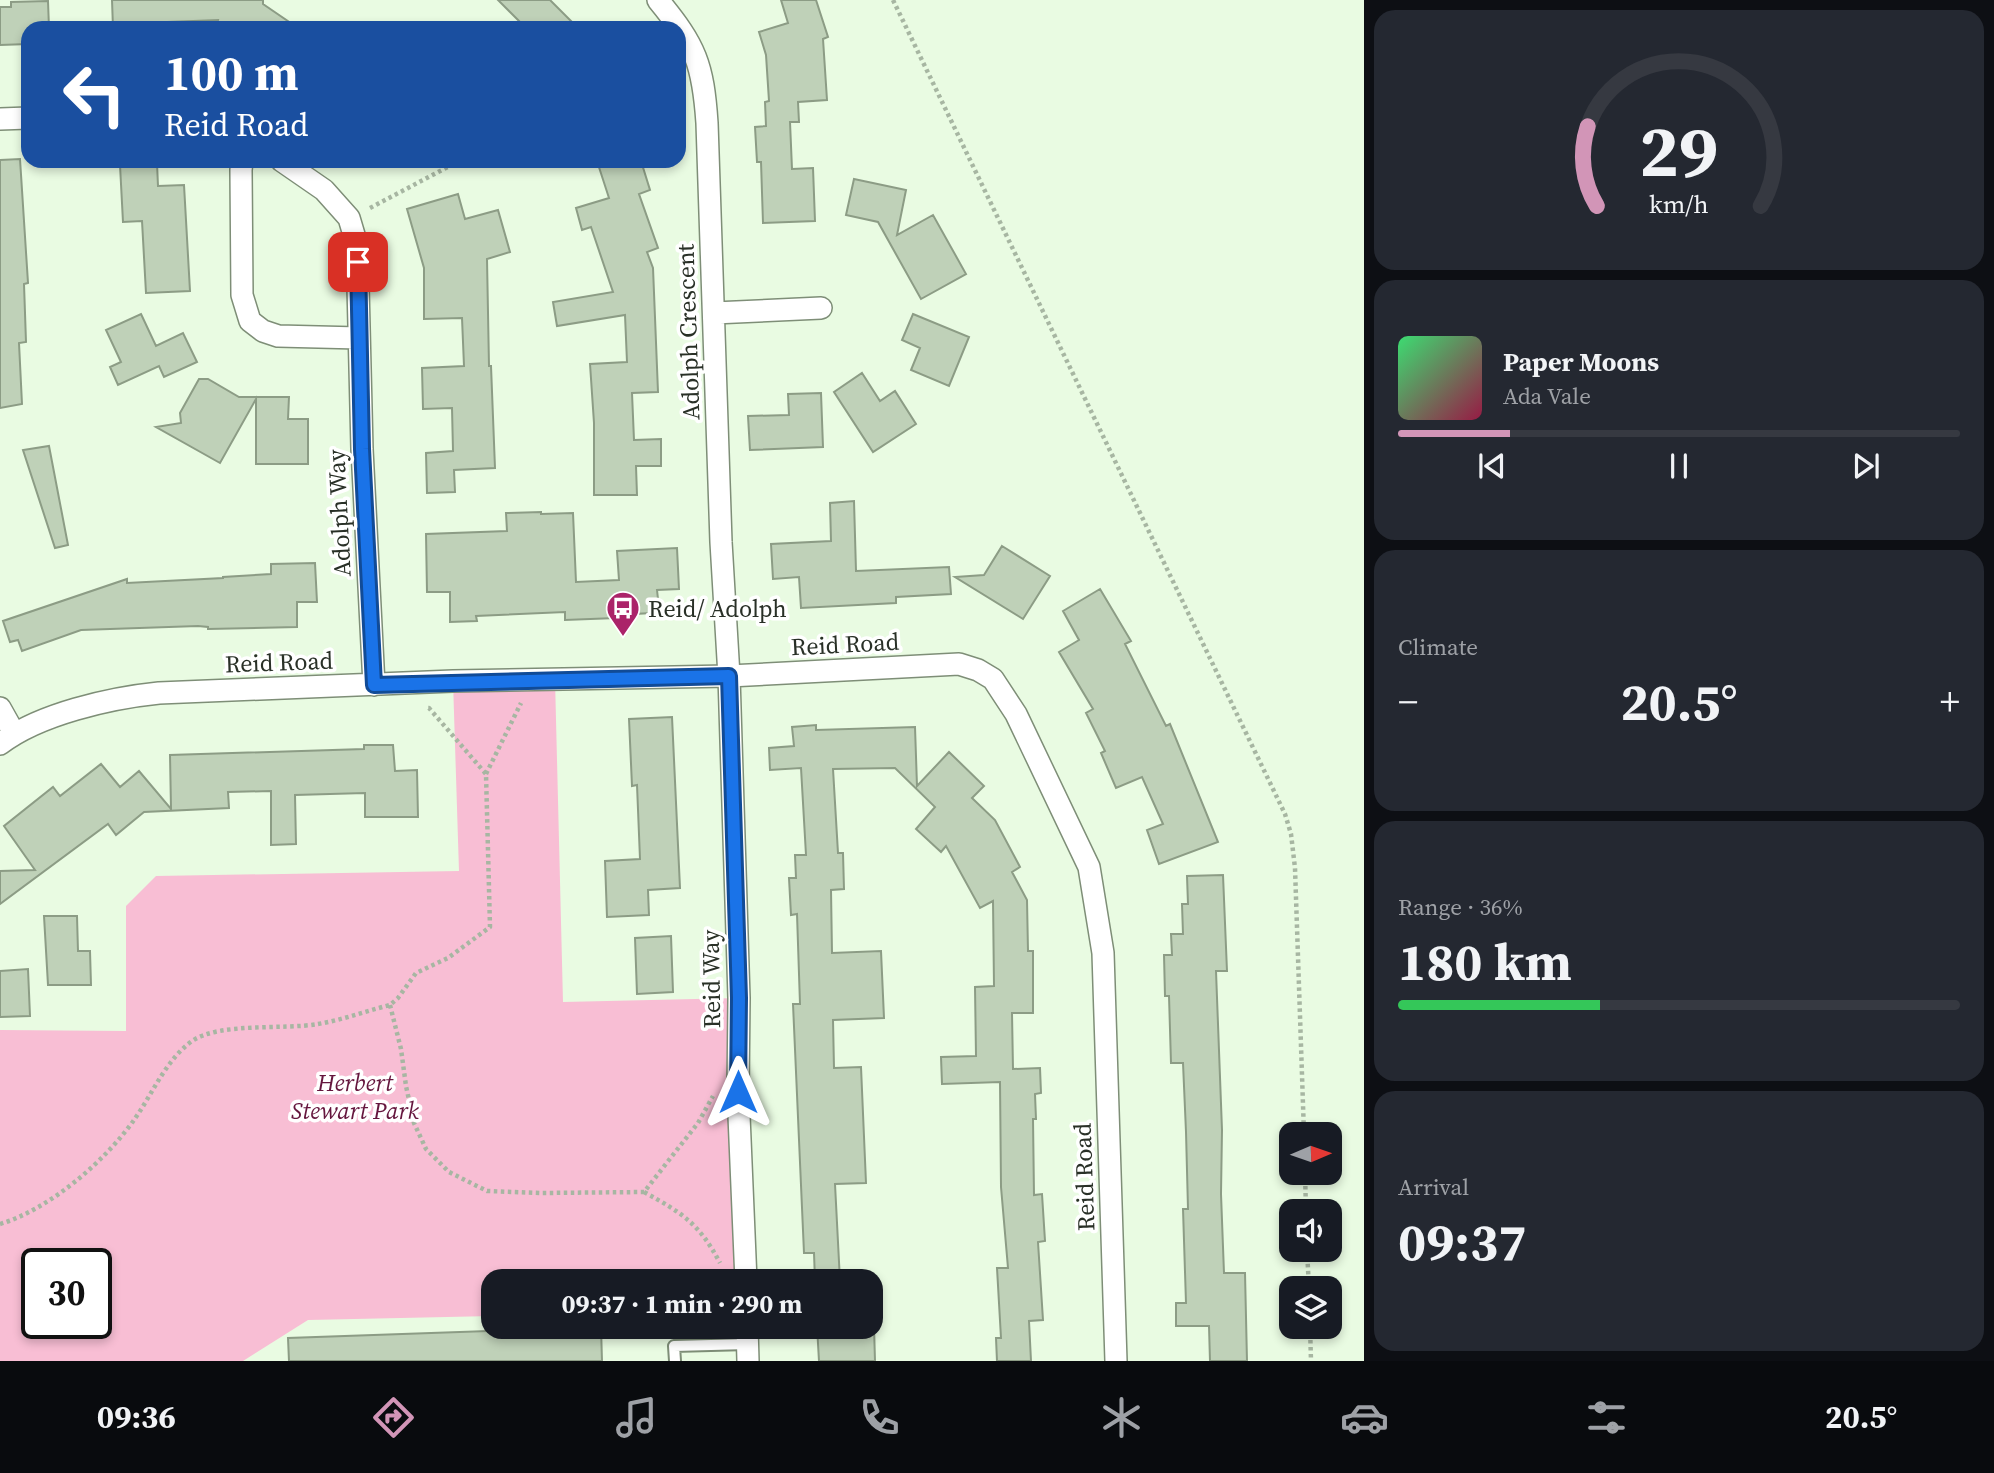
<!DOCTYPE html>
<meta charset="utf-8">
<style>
body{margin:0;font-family:"Source Serif 4",serif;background:#242831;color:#f1f3f6;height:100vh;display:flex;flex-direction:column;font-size:26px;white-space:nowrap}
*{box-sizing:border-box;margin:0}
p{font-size:23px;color:#9ea1a6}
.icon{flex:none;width:38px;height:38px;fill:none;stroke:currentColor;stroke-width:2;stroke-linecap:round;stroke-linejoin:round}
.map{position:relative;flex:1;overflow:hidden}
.panel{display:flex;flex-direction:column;gap:10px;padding:10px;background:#0d0f14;width:630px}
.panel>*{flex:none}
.top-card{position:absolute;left:21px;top:21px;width:665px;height:147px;border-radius:21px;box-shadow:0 4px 10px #0003;background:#1a4fa0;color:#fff;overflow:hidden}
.needle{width:46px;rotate:88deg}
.buttons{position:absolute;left:1279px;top:1122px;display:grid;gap:14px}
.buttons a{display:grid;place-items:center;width:63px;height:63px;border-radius:14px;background:#171b24;box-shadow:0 4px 10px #0003;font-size:35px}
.speed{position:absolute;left:21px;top:1248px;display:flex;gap:14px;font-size:35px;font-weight:700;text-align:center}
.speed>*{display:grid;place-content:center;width:91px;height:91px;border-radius:50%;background:#171b24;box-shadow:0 4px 10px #0003;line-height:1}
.speed .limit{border:4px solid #111;border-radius:10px;background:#fff;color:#111}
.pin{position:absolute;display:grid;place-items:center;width:60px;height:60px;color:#fff;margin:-30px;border-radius:14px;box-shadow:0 4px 10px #0006}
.me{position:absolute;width:77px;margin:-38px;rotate:0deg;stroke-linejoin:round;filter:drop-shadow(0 0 5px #0008)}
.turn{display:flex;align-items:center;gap:24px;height:147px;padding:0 28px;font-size:32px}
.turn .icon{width:91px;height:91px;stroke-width:2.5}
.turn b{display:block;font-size:49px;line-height:60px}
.big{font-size:52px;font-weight:700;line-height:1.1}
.panel .widget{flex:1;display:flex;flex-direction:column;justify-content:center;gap:10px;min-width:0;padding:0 24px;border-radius:21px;background:#242831}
.panel .dial{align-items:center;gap:0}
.dial svg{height:182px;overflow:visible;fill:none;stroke:#363941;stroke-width:7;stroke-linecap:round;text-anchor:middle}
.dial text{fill:#f1f3f6;stroke:none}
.song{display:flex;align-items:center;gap:21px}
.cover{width:84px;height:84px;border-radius:10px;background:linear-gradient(135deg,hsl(140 70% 55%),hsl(340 70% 35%))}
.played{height:7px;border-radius:4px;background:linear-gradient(90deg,#d295b7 20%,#363941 20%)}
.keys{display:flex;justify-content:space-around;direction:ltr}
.heat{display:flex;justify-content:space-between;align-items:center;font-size:38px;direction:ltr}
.charge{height:10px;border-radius:5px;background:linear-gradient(90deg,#34c759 36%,#363941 0)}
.trip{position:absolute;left:481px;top:1269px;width:402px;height:70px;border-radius:21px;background:#171b24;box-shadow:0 4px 10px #0003;font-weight:700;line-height:70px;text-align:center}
.tab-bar{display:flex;height:112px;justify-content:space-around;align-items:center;background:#090b0e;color:#9ea1a6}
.tab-bar .icon{width:49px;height:49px}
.tab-bar .on{color:#d295b7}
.tab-bar b{font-size:32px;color:#f1f3f6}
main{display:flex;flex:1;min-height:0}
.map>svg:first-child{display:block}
.green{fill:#f8bed4;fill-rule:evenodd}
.building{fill:#bfd1b8;stroke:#8c9c85;stroke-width:2}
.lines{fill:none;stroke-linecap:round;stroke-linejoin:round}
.service-casing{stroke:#7e8e77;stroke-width:14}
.minor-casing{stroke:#7e8e77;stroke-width:24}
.path{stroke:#a7b6a2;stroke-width:4.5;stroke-dasharray:3.5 3.5;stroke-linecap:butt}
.service{stroke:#fff;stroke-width:10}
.minor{stroke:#fff;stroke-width:21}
.route-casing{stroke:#114b97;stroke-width:18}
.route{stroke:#1a73e8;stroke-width:12}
.labels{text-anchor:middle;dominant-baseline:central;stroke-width:7;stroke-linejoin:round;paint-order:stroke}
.street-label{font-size:24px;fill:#293027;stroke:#fff}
.poi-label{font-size:24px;fill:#293027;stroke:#fff;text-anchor:start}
.park-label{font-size:24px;font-style:italic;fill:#65163e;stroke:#fff}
</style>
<main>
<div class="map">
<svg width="1364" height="1361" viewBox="0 0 1364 1361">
<rect width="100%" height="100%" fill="#e9fbe2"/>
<path class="green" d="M555,679L563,1002L739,998L746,1281H494L493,1316L308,1320L243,1361H0V1030L126,1031V906L156,876L459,871L453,681ZM37,1264H96V1323H37Z"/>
<path class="building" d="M112,0H263V4L298,28H216L218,20L142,23V28H113Z
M498,0H550L578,28H526Z
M781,0H816L828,37L823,39L827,100L798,102L799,122H790L792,169L813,168L815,221L763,223L761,162H757L755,127L766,126L765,102L769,101L766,55L759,32L788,23Z
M48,1L49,28H28V44L0,45V7H11V2Z
M20,159L28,283L24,284L26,342L19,343L22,404L0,408V160Z
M597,161H641L650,190L639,194L658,248L647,252L653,268L658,392L632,393L634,440L661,439V466H636L637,495H594V423L590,364L627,362L625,315L557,326L553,302L613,292L591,227L582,230L576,208L609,198Z
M157,163L158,186L184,185L190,291L146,293L142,221L123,222L120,165Z
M854,179L906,190L897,235L933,215L966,274L921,299L878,222L846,215Z
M458,194L465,219L498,210L510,252L487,259L489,366H491L495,468L454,470L455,492L427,493L426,453L453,451L452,408L423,409L422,368L464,366L462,318L424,319V268L407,209Z
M141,314L156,346L183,333L197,362L164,377L159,366L118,385L110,367L121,362L106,330Z
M913,314L969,337L949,386L911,370L920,348L902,340Z
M862,373L880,401L895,391L916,424L873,452L834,392Z
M199,379H208L239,397H289L288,419H308V464H256V399L220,463L156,427L181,423L180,413Z
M821,393L823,447L750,450L748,416L789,415L788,394Z
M49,446L68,545L55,548L23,450Z
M854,501L856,571L949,567L951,594L896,597V603L801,608L799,577L773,579L771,544L831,541L830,503Z
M541,512V514L573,513L576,582L619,580L617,551L677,548L679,589L657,590L658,599H651L652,613L616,615V618L565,620V612L476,616L477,621L450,622V592H427L426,534L507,531L506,513Z
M1002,546L1050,576L1023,619L955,577L984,575Z
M315,563L317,602H297V627L208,629V627L198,626L81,630L22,651L18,640L10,642L3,621L127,579V583L223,578V577L271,574V564Z
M1100,589L1131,641L1125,644L1166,726L1170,724L1218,842L1159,864L1147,830L1163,824L1142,777L1116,788L1101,753L1105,751L1086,713L1093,709L1059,652L1079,640L1063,611Z
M672,717L680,888L648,890L649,915L607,917L605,861L640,859L637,785L632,786L629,719Z
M816,725V730L915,727L917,786L949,752L984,786L972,798L995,820L1020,867L1012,872L1027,900L1028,951H1033V1013H1012L1013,1069L1040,1068L1041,1093L1035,1094L1036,1119H1033L1034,1195L1042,1194L1045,1241L1038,1242L1043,1320L1029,1321L1031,1361H997L996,1338H1001L997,1268H1008L1001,1187L1000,1082L942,1084L941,1057L976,1056L975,987L994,986L993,901L980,908L946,846L941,852L916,829L935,807L895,768L833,769L838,853H843L844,889L831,890L832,953L881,951L884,1018L833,1020L834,1068L861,1067L866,1183L835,1184L840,1281H815L814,1253H804L793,1004H800L797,914L791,915L789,878H796L795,855H806L801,768L770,770L769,748L794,746L792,727Z
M364,745H393L395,771L417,770L418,817H365V793L295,795L296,844L271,845V791L228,792L229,808L144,812L116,835L108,824L0,904V871L35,870L4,826L53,787L60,796L101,764L120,787L139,771L171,809L170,755L364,749Z
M1223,875L1227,971H1216L1222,1130L1221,1194L1224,1273H1245L1247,1361H1210L1209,1326H1176V1303H1186L1183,1209H1188L1186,1132L1183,1063H1171L1169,996H1165L1164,955H1172L1171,934H1183L1182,904H1188L1187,876Z
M44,916H77L78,951H90L91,985H48Z
M671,936L673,992L637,994L635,938Z
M28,969L30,1016L0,1017V971Z
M817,1326H874L875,1361H819Z
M601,1327L602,1361H289L288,1338Z"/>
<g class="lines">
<defs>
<path id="service" d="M675,1361L674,1346L748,1344"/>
<path id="minor" d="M658,0C696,46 703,64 707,123L721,542L729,676L739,998L738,1092L746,1281
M0,119L28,118
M242,161L241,170L242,295L250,321L263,331L278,336L359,338
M282,161L324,190L349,218L357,245L362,449L374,685
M714,313L821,308
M0,708L14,733
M0,744C39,714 110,698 159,693L453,681L729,676L959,664L978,670L993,679L1016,714L1089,867L1103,953L1116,1361
M747,1326L748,1361"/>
</defs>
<use href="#service" class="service-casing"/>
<use href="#minor" class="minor-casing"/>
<path class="path" d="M893,0L1285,814L1291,834L1295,868L1304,1134
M370,208L459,161
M486,774L521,703
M390,1005L401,1049L406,1086L414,1123L426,1149L449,1172L487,1191L542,1193L644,1192L698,1123L713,1096
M1305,1172L1306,1211
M644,1192C682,1213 699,1223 720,1263
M0,1224C50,1209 107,1160 136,1117C154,1091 166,1060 192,1041C220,1022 284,1030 318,1024C342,1020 366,1011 390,1005L398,998L416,973L448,958L490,927L486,774L429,708H425
M1307,1250L1309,1288
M1310,1326L1311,1361"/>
<use href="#service" class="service"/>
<use href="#minor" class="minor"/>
</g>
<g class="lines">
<defs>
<path id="route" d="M358,262L362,449L374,685L729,676L739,998L738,1092"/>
</defs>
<use href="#route" class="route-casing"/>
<use href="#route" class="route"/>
</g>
<defs>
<symbol id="bus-pin" viewBox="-11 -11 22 30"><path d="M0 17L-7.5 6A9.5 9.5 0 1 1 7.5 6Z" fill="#ab2369" stroke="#fff"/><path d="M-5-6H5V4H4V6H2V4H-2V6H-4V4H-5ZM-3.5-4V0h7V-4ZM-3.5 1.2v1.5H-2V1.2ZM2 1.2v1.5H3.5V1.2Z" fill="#fff"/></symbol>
</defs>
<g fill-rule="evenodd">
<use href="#bus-pin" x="604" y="589" width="38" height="52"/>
</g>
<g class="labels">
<g class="street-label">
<text transform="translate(688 332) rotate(-92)">Adolph Crescent</text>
<text transform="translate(339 513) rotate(-93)">Adolph Way</text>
<text transform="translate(845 644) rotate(-3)">Reid Road</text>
<text transform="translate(279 662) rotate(-2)">Reid Road</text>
<text transform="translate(711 979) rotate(-91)">Reid Way</text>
<text transform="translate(1084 1177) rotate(-92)">Reid Road</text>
</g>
<g class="poi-label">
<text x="648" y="608">Reid/ Adolph</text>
</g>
<g class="park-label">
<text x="355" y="1082">Herbert<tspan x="355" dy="28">Stewart Park</tspan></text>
</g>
</g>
</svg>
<div class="buttons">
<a><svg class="needle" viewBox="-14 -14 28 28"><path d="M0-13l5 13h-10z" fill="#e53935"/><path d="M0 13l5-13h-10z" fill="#9ea1a6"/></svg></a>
<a><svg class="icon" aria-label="sound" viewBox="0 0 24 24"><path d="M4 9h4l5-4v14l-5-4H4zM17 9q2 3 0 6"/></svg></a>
<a><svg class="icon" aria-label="layers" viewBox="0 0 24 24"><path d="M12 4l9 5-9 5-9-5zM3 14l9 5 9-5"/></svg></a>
</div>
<div class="speed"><div class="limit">30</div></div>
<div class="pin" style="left:358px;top:262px;background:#d93025"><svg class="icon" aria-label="arrive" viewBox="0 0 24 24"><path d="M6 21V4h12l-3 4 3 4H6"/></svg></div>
<svg class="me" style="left:738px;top:1092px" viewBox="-20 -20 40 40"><path d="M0-17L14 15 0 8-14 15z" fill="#1a73e8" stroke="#fff" stroke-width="4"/></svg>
<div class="trip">09:37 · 1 min · 290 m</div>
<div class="top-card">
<div class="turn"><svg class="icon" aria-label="left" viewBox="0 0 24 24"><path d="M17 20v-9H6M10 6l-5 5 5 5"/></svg><div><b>100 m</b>Reid Road</div></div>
</div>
</div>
<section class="panel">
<div class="widget dial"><svg viewBox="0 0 100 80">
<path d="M14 69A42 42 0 1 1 86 69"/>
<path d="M14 69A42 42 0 0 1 10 34" stroke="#d295b7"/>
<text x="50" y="56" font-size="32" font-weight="700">29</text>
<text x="50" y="72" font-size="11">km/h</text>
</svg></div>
<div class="widget">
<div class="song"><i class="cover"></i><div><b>Paper Moons</b><p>Ada Vale</p></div></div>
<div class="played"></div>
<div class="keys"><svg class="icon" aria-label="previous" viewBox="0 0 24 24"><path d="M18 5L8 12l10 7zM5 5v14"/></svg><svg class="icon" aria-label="pause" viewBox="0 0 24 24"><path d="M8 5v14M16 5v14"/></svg><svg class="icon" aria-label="next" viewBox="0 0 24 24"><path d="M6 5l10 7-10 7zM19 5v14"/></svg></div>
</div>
<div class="widget"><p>Climate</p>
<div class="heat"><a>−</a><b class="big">20.5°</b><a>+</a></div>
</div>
<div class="widget"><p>Range · 36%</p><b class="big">180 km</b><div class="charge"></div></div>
<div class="widget"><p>Arrival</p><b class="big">09:37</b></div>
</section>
</main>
<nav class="tab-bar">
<b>09:36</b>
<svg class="icon on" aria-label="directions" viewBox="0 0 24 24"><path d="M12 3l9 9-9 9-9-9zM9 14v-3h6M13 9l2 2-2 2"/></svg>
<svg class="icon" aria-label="music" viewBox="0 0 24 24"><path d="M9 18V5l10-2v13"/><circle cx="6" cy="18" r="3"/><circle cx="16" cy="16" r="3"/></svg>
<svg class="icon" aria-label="phone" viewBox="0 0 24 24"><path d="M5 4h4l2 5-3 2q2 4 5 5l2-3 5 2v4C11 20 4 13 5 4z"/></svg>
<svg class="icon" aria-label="climate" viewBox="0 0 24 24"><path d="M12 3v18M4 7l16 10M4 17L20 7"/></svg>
<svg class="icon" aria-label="car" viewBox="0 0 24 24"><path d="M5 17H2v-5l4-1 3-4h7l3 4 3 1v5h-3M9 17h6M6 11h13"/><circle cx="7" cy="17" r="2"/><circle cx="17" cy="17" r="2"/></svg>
<svg class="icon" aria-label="filters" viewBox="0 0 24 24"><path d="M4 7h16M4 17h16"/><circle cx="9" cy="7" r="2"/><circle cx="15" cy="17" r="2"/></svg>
<b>20.5°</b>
</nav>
